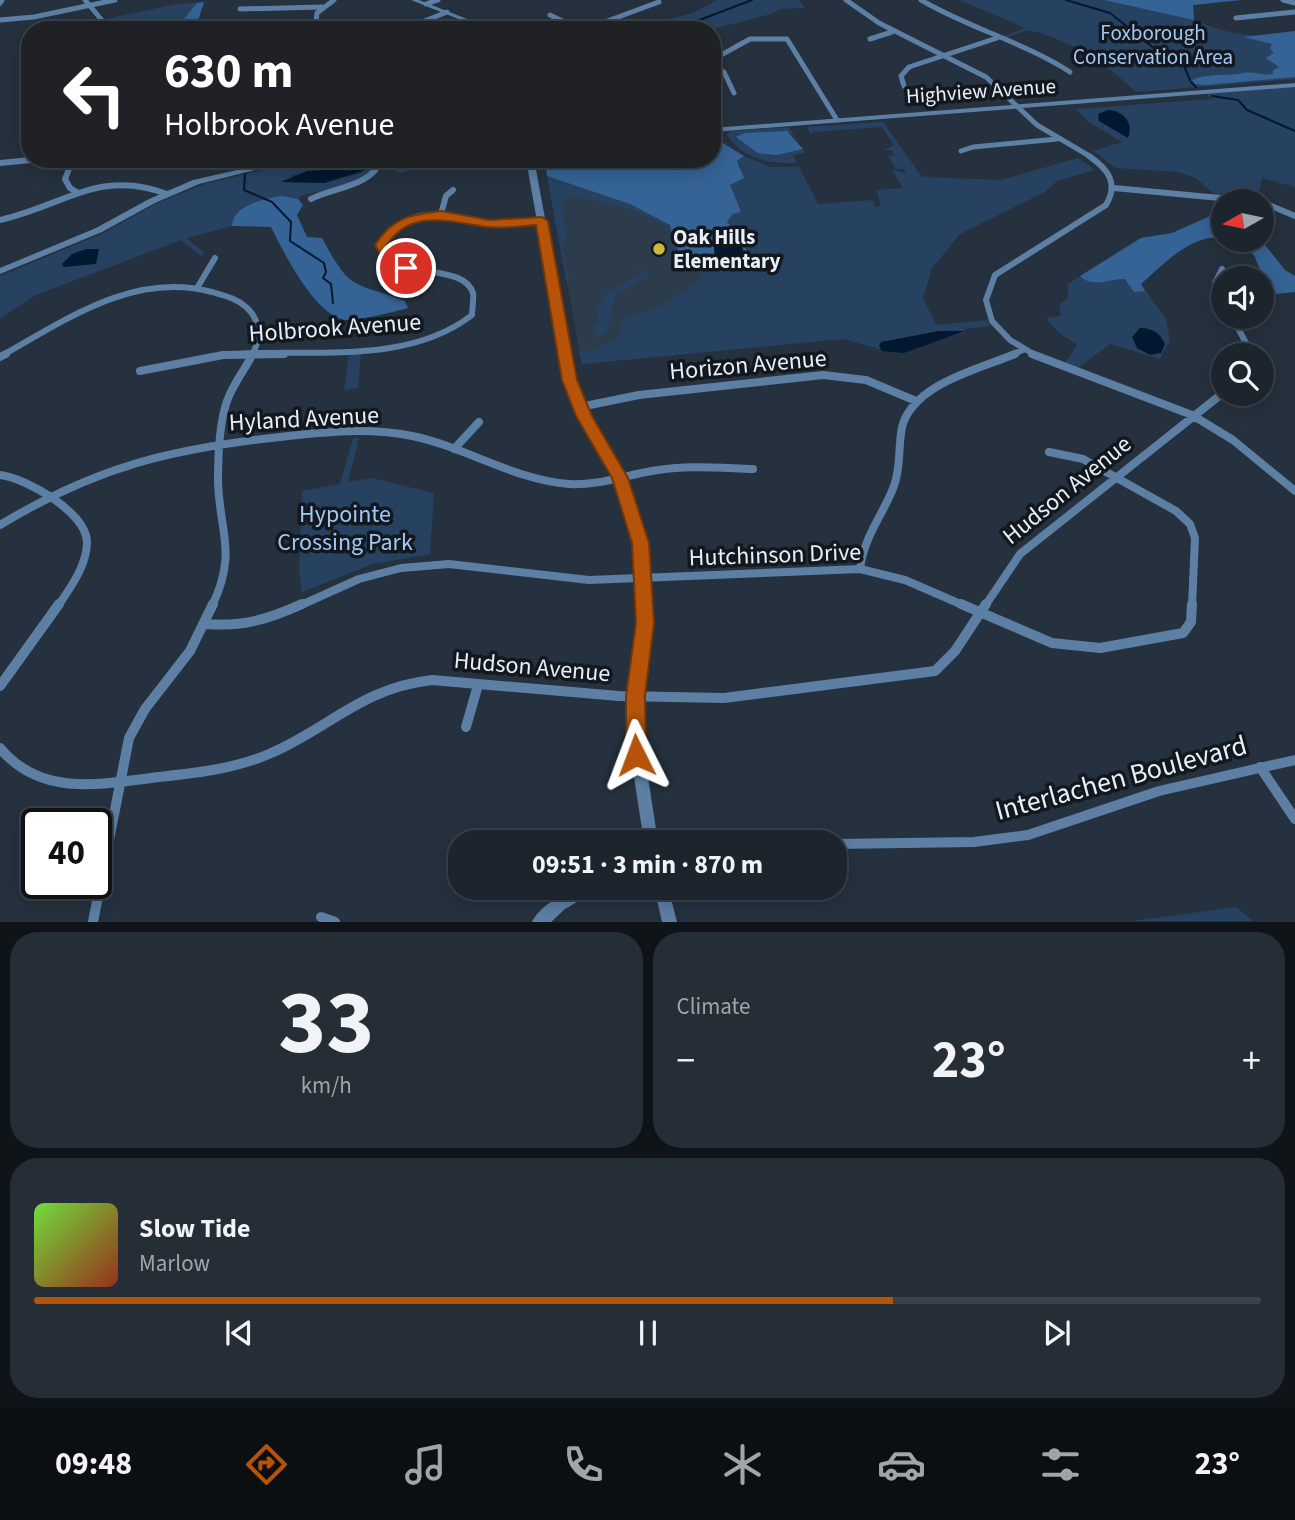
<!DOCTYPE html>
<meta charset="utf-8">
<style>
body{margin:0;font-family:"Source Sans 3",sans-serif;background:#252d36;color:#f1f3f6;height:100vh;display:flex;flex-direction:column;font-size:26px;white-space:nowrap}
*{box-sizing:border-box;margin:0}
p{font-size:23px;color:#a0a5aa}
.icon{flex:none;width:38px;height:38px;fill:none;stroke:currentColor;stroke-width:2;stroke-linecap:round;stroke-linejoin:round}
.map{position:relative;height:922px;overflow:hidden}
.panel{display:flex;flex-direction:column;gap:10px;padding:10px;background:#0f1419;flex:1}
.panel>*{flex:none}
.top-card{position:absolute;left:21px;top:21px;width:700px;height:147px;border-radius:28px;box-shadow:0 4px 18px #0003,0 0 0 2px #3a424a;background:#202124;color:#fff;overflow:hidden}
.needle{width:46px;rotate:261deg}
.controls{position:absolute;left:1211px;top:189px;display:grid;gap:14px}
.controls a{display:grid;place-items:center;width:63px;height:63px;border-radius:50%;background:#1c252e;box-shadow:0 4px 18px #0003,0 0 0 2px #3a424a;font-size:35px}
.speed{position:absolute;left:21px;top:808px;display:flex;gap:14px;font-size:35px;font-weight:700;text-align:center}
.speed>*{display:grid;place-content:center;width:91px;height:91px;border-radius:50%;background:#1c252e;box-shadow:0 4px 18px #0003,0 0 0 2px #3a424a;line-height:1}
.speed .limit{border:4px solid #111;border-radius:10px;background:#fff;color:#111}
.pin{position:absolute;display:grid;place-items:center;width:60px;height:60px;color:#fff;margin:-30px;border:4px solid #fff;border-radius:50%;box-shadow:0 2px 7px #0007}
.me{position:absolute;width:77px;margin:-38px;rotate:357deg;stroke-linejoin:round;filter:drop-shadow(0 0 5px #0008)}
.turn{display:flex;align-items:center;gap:24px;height:147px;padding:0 28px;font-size:32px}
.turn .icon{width:91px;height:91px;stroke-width:2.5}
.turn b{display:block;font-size:49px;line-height:60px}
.big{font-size:52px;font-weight:700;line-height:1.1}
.panel .widget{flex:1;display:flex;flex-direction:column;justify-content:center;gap:10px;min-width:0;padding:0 24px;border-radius:28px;background:#252d36}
.panel .dial{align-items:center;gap:0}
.dial b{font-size:91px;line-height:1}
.song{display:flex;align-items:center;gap:21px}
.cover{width:84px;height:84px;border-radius:10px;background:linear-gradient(135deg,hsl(100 70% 55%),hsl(10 70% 35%))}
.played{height:7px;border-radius:4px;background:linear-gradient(90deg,#b45309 70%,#3a424a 70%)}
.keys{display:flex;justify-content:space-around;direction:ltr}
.heat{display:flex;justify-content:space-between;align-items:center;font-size:38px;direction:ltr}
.panel .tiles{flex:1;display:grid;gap:10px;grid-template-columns:1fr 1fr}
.widget:last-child{grid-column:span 2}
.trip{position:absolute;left:448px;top:830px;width:399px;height:70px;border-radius:28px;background:#1c252e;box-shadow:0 4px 18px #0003,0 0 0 2px #3a424a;font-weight:700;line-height:70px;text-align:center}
.menu{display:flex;height:112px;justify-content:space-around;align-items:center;background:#0b0f12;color:#a0a5aa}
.menu .icon{width:49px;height:49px}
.menu .selected{color:#b45309}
.menu b{font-size:32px;color:#f1f3f6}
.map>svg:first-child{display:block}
.built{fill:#2c3c4d}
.green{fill:#274260;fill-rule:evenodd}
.forest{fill:#356395}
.water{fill:#011830}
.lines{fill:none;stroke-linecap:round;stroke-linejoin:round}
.stream{stroke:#011830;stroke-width:2}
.minor-far3{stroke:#5d7fa4;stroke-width:5}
.minor-far2{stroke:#5d7fa4;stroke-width:6}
.minor-far1{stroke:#5d7fa4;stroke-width:8}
.minor{stroke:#5d7fa4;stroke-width:10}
.tertiary{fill:#5d7fa4;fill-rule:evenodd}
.route{fill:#b45309;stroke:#753606;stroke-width:2}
.poi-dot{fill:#cbba39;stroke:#13181e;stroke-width:2.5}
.labels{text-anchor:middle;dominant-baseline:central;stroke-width:7;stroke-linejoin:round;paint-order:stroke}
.far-park-label{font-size:21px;fill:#a0c8f3;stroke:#13181e}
.far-street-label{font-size:21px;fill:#e8eff8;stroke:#13181e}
.far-poi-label{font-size:21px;font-weight:bold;fill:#e8eff8;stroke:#13181e;text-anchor:start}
.street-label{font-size:24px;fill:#e8eff8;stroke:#13181e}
.park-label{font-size:24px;fill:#a0c8f3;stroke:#13181e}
.near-street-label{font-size:28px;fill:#e8eff8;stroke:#13181e}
</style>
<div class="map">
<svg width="1295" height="922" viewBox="0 0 1295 922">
<rect width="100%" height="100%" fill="#25313e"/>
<path class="built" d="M544,159H712L797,343L582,364Z"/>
<path class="green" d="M717,0H799L805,8L779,9L771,14L709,30H645L660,21L693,13Z
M960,0H1241L1193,5L1194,20C1233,36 1253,39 1295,31V79L1136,92C1108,65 1071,40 1032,31C1022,29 1011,39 1001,37L1025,28Z
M204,2L196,27L311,19V30H112L114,26L109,18L178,4Z
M1295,85V187L1262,178L1258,200L1215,195L1196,178L1178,172L1116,168L1093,151L1122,142L1087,121L1076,109L1212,99L1205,92Z
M883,122L922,177L1001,180L1078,158L1095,170L1057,181L1045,192L960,234L932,268L923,298L936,325L987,320L990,326L964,329L965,333L887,351L843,339L582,364L579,352L600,350V346L617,340L624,319L659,307L700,281L703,276L697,270L682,267L671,242L670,228C656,222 642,213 628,209C609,203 593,203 575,194L559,202L562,204L567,241L561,242L568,277L575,278L566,280L547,176C574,186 660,209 673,230C673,269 717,269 745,257L748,251L743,244L741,229L727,223L732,214L739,212L730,185L741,166L736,161L744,156L770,167H799L818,204L873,200L875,207L881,206L877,190L903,188L892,170L906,173L904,169H896L888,156L895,155L892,151L884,150L894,145L882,127L813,132L811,135L807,127Z
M788,127L800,143L793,135L778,132L745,133L743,141L758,153L803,149L805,153L793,155L797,163C772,165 741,158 727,135L730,131Z
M430,159H519L521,170C470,161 450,158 400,173L387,163Z
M372,160L378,162C366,185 327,189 303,195L298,199C273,196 240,198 232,226L186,238L205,253L201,256L181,240L36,295L0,318V276L104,233L155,204L207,183L272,168ZM364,168L361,173L324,183L289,176L317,170Z
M1221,202L1223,238C1191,234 1163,265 1141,284L1166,319L1170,340L1160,359L1110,344L1078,368L1065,363L1077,345L1058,332L1046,318L1061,316L1059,305L1068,298V284L1141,238L1172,233L1215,214Z
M638,268L650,274L615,296L607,333L596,338L593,324L599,323L596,306L605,300L601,297L642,273L636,269Z
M361,352L358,388L344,390L349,353Z
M353,438H359L348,482L372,478L434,493L430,554L373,564L302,592L299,570L302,491L340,484Z
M1236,907L1253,921H1132Z"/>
<path class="forest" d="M1104,0H1241L1193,5L1194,20Z
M204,2L196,27L309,21L264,26L144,30L178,26L197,3Z
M1295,31V77L1206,85L1195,84L1192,80C1207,73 1228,76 1244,73C1253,71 1263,76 1273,74V70L1279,67L1266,58L1274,53L1270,49L1272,44L1244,37Z
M787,131L803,149L777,155L758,153L736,137L745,133Z
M712,141L723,143L744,156L737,161L744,178L730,185L741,212L732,214L727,223L746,234L743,244L749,254C732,267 702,268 684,258L675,245L670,225L630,204L547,176L544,159H712Z
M282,196L298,199L303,205L297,215L307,237L322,238C351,292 352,281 405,301L408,308C390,313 367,318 350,320C318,323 283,251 271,227L232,226C234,204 264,199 282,196Z
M1221,202L1223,238C1191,233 1163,265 1141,284L1145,291L1134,292L1125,279C1111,278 1093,289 1080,276L1141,238L1172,233L1215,214Z
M1237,240H1261L1285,270L1295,276V292L1276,294L1271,279L1261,272L1254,255Z"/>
<path class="water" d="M1108,110C1124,111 1134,123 1128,138L1099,121L1098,114Z
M359,168L366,170L324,183L281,182L307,171Z
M728,229L743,233L740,240L744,253L726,259L715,258L714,248Z
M86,249H99L96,264L64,267L62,264L72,254Z
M1140,328C1153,328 1160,333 1165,344L1161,353L1150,355L1137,348L1132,337Z
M939,331H965L904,353L882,351L879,346L881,342Z"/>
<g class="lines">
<path class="stream" d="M1066,0L1110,13L1155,49L1178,52L1190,80
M673,30L752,0
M1191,82L1196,87
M1212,96L1238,100L1247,110L1295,131
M245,174L244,190L272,202L291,222L290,241L324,263L326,272L323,278L331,284L333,303"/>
<path class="minor-far3" d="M85,0L105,24L104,30
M846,0L879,23L986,77L1037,125L1091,157
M921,0C969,28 1023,42 1070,72
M1283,0L1295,3
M0,3L2,0
M426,4L438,0
M240,9L322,7
M550,15L581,30
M1236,18L1295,12
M0,20L34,17L115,0
M315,30L317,13L334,0
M402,30L447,12
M583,30L659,2
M870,39L892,32
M712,60L750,39H787L837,120
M712,66L724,72L734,93
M904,86L901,76L909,67L997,38
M961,151L973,147L1057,139"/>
<path class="minor-far2" d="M73,159L65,179L70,188L78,193
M0,163L41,159
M1114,188L1252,201
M311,199C335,187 371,187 382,159
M1262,202L1295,216
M441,214L446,196L453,190
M0,220C63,206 100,168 167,194
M1222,269L1215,283L1223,304
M197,288L215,258
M1232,317L1246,343V355
M3,355C67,319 135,271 212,292C225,296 236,298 246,307C261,320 261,339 252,355
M221,355C302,347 404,368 472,315C472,309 474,299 473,293C463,263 405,281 382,250L390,230C428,202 452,220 492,224C508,226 525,222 542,221
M1010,355L1023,350
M1035,355L1010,340L992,321L986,300L995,275L1106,205C1119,183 1108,169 1089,156"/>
<path class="minor-far1" d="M1032,354L1192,415L1233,440L1295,491
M0,357L6,354
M140,371L223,355L284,354
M580,407L639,395L823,375L866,380L916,401
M454,449L479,422
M1049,452L1083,459L1176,511L1190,524L1195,538L1192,606
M0,475C26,478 86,512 87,542C87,565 71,587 58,606
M0,525C96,467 170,449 280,437C324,432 368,427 412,436C466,447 514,480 569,484C599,486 628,474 658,470C689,465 721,468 753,469
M860,569C864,536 883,515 894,486C901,467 898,447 902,427C913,384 979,369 1015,354
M212,606C238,552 219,532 218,480C218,456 219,424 227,401C233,384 245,369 253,354
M299,606L359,579L401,568L449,564L589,580L860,569L905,580L965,606
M985,606L1020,554L1223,393"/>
<path class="minor" d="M961,604L1052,643L1100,648L1183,633L1191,622L1192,604
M206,624C243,627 269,619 302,604
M0,686L59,604
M466,727L478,685
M0,748C41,798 103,784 159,777C196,773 234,769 269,754C330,728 361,688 432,680L619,696L724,698L935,671L955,651L986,604
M1260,767L1295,819
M835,844L974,842L1028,835L1159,791L1295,760
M321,917L335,922
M93,922L129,738L145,709L190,651L213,604"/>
<path class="tertiary" d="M411,0H419L495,30H486Z
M1295,83V87L712,132V128Z
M311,159H339L335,161L259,169L199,184L155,203L102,232L0,274V268L96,228L149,199L193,180L259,165Z
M526,159H534L575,380L589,416L625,478L647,543L651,623L641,696L642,738L658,842H644L628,738L629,696L639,623L635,543L615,478L579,416L565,380Z
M575,887H596L594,892L565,909L551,922H532C540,906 560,896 575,887Z
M654,887H668L677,922H662Z"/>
</g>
<path class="route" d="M441,211L490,220L542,217L548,221L577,380L592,416L628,478L649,543L654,623L645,696L646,755L643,761L636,764L629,761L626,755V696L636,623L632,543L612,478L576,416L562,380L536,225C520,226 503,229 487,227C451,222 411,208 387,245L393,257L411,266V271C393,274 382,259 375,245C393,217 410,215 441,211Z"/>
<circle class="poi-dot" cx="659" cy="249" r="7"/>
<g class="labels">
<g class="far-park-label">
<text x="1153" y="33">Foxborough<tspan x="1153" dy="24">Conservation Area</tspan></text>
</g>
<g class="far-street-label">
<text transform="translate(981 91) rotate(-4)">Highview Avenue</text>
</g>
<g class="far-poi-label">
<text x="673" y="237">Oak Hills<tspan x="673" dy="24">Elementary</tspan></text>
</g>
<g class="street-label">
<text transform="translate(335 328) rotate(-4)">Holbrook Avenue</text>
<text transform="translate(748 365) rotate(-5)">Horizon Avenue</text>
<text transform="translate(304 419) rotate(-3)">Hyland Avenue</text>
<text transform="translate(1067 490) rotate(-39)">Hudson Avenue</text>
<text transform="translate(775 555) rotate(-2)">Hutchinson Drive</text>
<text transform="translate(532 667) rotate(5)">Hudson Avenue</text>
</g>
<g class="park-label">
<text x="345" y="514">Hypointe<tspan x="345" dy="28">Crossing Park</tspan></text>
</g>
<g class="near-street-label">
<text transform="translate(1121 778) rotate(-15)">Interlachen Boulevard</text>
</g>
</g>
</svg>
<div class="controls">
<a><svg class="needle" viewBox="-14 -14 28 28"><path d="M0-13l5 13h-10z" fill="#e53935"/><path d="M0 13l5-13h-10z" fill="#a0a5aa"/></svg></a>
<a><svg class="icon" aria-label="sound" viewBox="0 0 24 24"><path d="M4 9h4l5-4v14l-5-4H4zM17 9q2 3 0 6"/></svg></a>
<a><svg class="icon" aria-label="search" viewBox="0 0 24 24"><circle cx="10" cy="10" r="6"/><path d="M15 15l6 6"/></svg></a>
</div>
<div class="speed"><div class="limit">40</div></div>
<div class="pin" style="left:406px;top:268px;background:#d93025"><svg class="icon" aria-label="arrive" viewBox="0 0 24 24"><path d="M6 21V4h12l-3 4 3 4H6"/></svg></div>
<svg class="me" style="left:636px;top:755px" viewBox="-20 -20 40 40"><path d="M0-17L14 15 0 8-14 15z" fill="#b45309" stroke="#fff" stroke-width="4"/></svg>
<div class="trip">09:51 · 3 min · 870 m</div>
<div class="top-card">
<div class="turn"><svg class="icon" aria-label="left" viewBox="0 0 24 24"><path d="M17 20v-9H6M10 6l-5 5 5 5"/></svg><div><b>630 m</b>Holbrook Avenue</div></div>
</div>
</div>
<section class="panel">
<div class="tiles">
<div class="widget dial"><b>33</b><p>km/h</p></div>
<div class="widget"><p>Climate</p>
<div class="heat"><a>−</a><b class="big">23°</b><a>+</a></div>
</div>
<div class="widget">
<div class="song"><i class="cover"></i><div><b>Slow Tide</b><p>Marlow</p></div></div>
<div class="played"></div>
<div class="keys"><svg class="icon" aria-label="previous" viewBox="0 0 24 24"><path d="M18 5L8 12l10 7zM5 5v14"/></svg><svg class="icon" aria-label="pause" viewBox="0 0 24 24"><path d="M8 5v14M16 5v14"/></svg><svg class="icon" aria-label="next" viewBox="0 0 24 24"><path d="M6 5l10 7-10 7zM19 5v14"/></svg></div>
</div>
</div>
</section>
<nav class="menu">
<b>09:48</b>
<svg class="icon selected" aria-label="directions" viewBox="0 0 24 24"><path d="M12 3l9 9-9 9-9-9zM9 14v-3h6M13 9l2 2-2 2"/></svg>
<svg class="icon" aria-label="music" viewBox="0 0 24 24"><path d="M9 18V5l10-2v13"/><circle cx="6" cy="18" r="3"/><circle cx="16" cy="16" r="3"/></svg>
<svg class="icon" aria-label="phone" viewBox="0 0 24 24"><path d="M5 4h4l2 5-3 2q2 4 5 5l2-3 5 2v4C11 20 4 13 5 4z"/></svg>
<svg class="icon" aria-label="climate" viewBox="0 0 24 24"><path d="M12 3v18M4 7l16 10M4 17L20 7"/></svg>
<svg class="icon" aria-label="car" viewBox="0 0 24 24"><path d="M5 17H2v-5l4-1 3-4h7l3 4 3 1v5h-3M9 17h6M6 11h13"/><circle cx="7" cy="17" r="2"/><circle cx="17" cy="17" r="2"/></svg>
<svg class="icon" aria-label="filters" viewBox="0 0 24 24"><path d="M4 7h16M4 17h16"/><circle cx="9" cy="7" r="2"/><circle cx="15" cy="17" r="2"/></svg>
<b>23°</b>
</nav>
